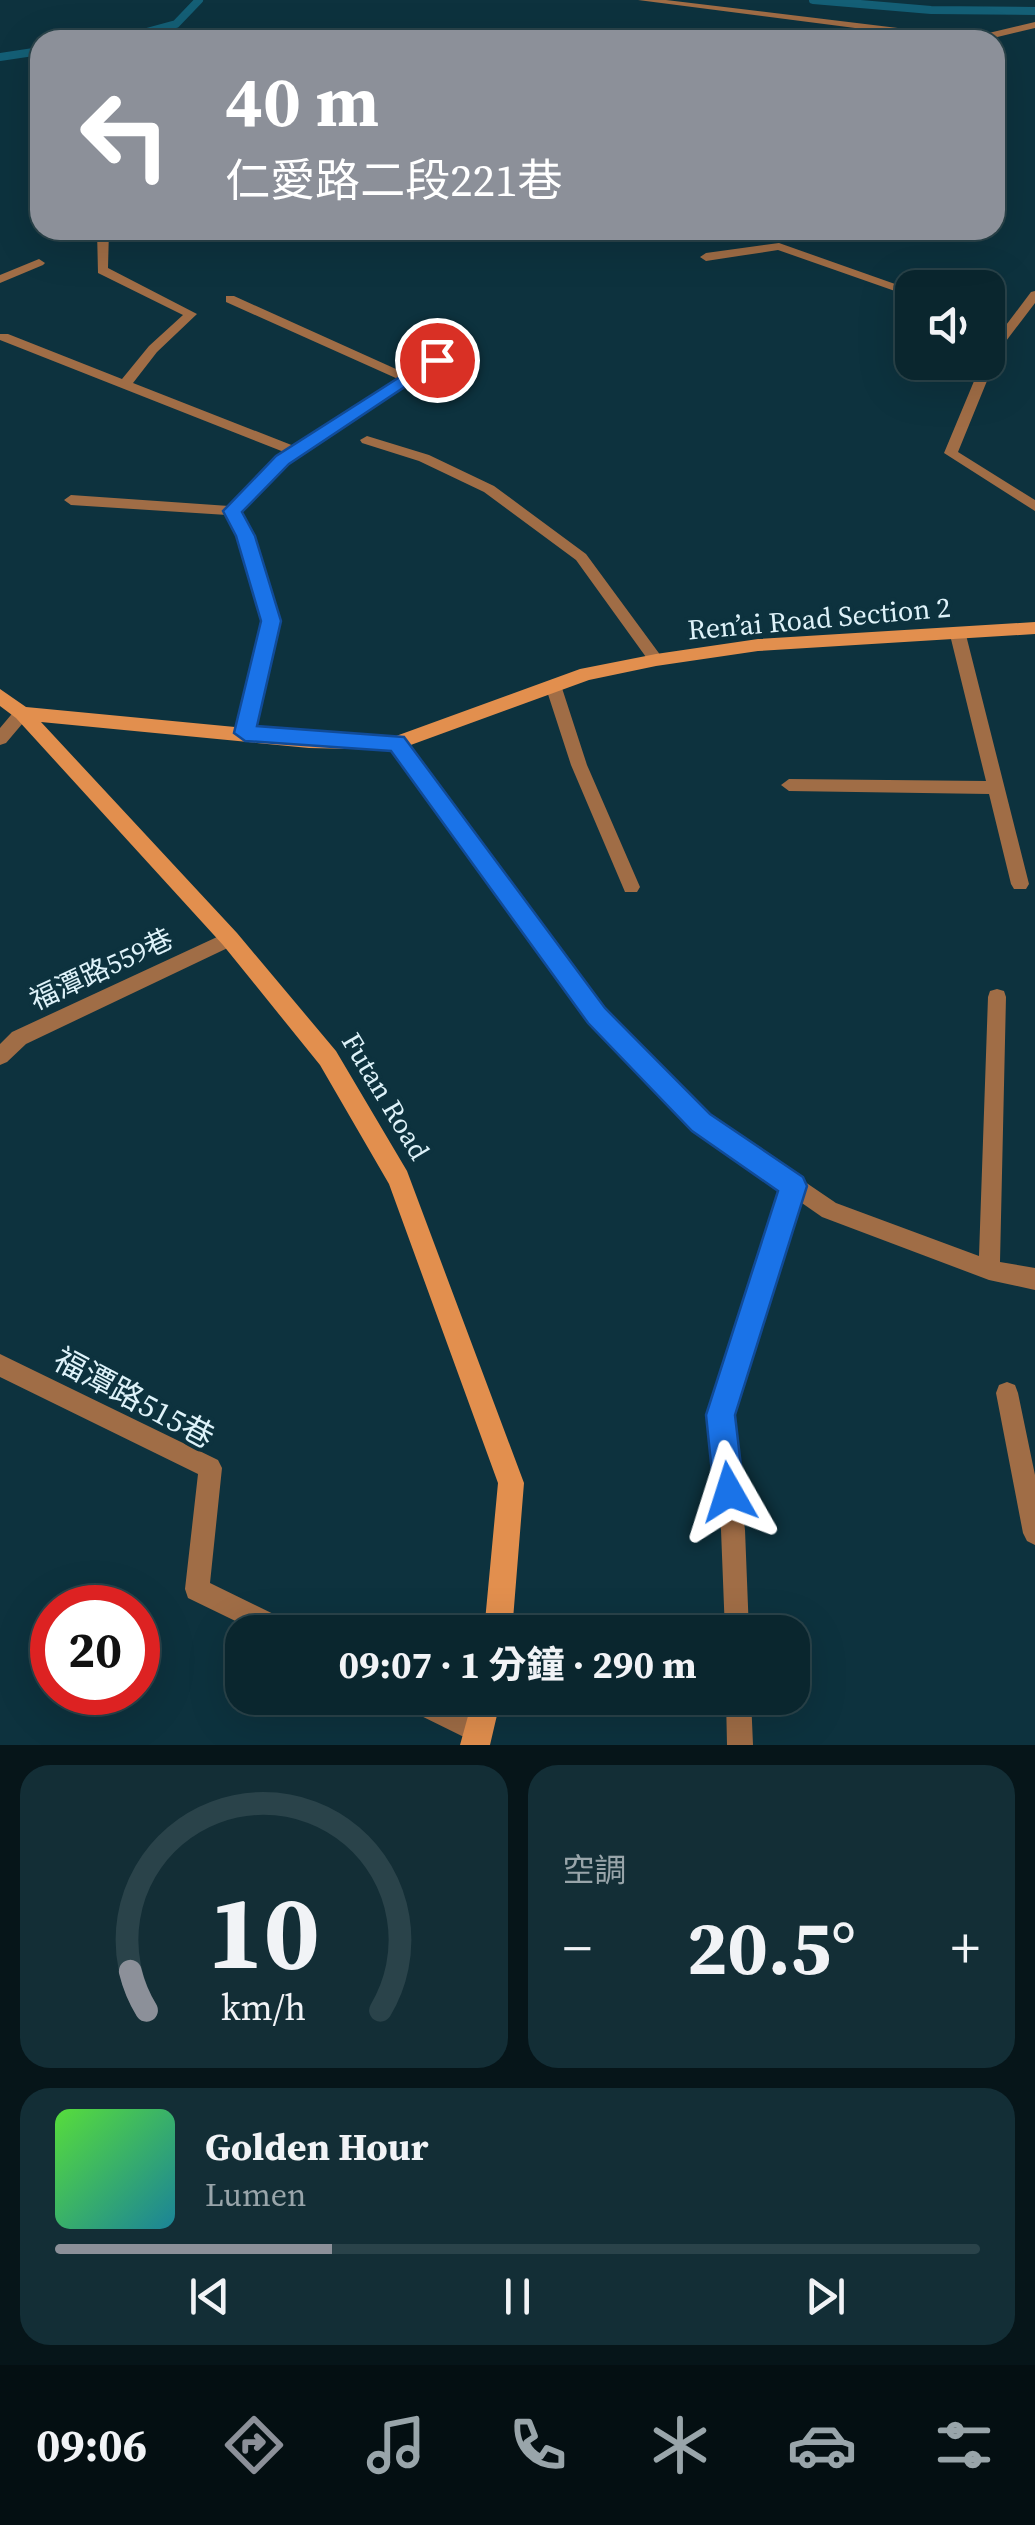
<!DOCTYPE html>
<html lang="zh-TW">
<meta charset="utf-8">
<style>
body{margin:0;font-family:"Source Serif 4","Noto Sans TC",serif;background:#132e36;color:#f1f3f6;height:100vh;display:flex;flex-direction:column;font-size:38px;white-space:nowrap}
*{box-sizing:border-box;margin:0}
p{font-size:32px;color:#99a5aa}
.icon{flex:none;width:55px;height:55px;fill:none;stroke:currentColor;stroke-width:2;stroke-linecap:round;stroke-linejoin:round}
.map{position:relative;height:1745px;overflow:hidden}
.details{display:flex;flex-direction:column;gap:20px;padding:20px;background:#061519;flex:1}
.details>*{flex:none}
.banner{position:absolute;left:30px;top:30px;width:975px;height:210px;border-radius:30px;box-shadow:0 10px 40px #0002,0 0 0 2px #2a434a;background:#8c9099;color:#fff;overflow:hidden}
.fabs{position:absolute;left:895px;top:270px;display:grid;gap:20px}
.fabs a{display:grid;place-items:center;width:110px;height:110px;border-radius:20px;background:#0a262e;box-shadow:0 10px 40px #0002,0 0 0 2px #2a434a;font-size:50px}
.speed{position:absolute;left:30px;top:1585px;display:flex;gap:20px;font-size:50px;font-weight:700;text-align:center}
.speed>*{display:grid;place-content:center;width:130px;height:130px;border-radius:50%;background:#0a262e;box-shadow:0 10px 40px #0002,0 0 0 2px #2a434a;line-height:1}
.speed .limit{border:15px solid #d22;background:#fff;color:#111}
.pin{position:absolute;display:grid;place-items:center;width:85px;height:85px;color:#fff;margin:-42px;border:5px solid #fff;border-radius:50%;box-shadow:0 2px 10px #0007}
.me{position:absolute;width:110px;margin:-55px;rotate:354deg;stroke-linejoin:round;filter:drop-shadow(0 0 8px #0008)}
.turn{display:flex;align-items:center;gap:35px;height:210px;padding:0 30px;font-size:45px}
.turn .icon{width:130px;height:130px;stroke-width:2.5}
.turn b{display:block;font-size:70px;line-height:85px}
.big{font-size:75px;font-weight:700;line-height:1.1}
.details .tile{flex:1;display:flex;flex-direction:column;justify-content:center;gap:15px;min-width:0;padding:0 35px;border-radius:30px;background:#132e36}
.details .dial{align-items:center;gap:0}
.dial svg{height:260px;overflow:visible;fill:none;stroke:#2a434a;stroke-width:7;stroke-linecap:round;text-anchor:middle}
.dial text{fill:#f1f3f6;stroke:none}
.song{display:flex;align-items:center;gap:30px}
.cover{width:120px;height:120px;border-radius:15px;background:linear-gradient(135deg,hsl(110 70% 55%),hsl(190 70% 35%))}
.played{height:10px;border-radius:5px;background:linear-gradient(90deg,#8c9099 30%,#2a434a 30%)}
.keys{display:flex;justify-content:space-around;direction:ltr}
.heat{display:flex;justify-content:space-between;align-items:center;font-size:55px;direction:ltr}
.details .tiles{flex:1;display:grid;gap:20px;grid-template-columns:1fr 1fr}
.tile:last-child{grid-column:span 2}
.trip{position:absolute;left:225px;top:1615px;width:585px;height:100px;border-radius:30px;background:#0a262e;box-shadow:0 10px 40px #0002,0 0 0 2px #2a434a;font-weight:700;line-height:100px;text-align:center}
.dock{display:flex;height:160px;justify-content:space-around;align-items:center;background:#040f12;color:#99a5aa}
.dock .icon{width:70px;height:70px}
.dock .selected{color:#8c9099}
.dock b{font-size:45px;color:#f1f3f6}
.map>svg:first-child{display:block}
.lines{fill:none;stroke-linecap:round;stroke-linejoin:round}
.stream{stroke:#145f76;stroke-width:8}
.lane{fill:#a06d46;fill-rule:evenodd}
.secondary{fill:#e28f4e;fill-rule:evenodd}
.route{fill:#1a73e8;stroke:#114b97;stroke-width:2.5}
.labels{text-anchor:middle;dominant-baseline:central;stroke-width:8;stroke-linejoin:round;paint-order:stroke}
.street-label{font-size:28px;fill:#def2f9;stroke:#0d323e}
.near-street-label{font-size:32px;fill:#def2f9;stroke:#0d323e}
</style>
<div class="map">
<svg width="1035" height="1745" viewBox="0 0 1035 1745">
<rect width="100%" height="100%" fill="#0d323e"/>
<g class="lines">
<path class="stream" d="M813,0L931,10L1035,11
M117,40L176,24L199,0
M0,57L40,51"/>
<path class="lane" d="M638,0H666L972,37L1035,22V28L985,40H948Z
M97,230H109L108,268L197,314L157,352L133,383L294,446L398,379L226,302V296H234L407,374L433,357L443,360L287,463L239,512L253,536L279,621L253,733L245,739L237,733L263,621L239,536L227,515L71,505L64,500L71,495L229,506L284,452L0,340V334H8L122,379L149,346L183,315L98,273Z
M779,243L912,290V297L778,250L706,261L700,257L706,253Z
M39,259L45,263L43,265L0,283V275Z
M1035,291V303L1000,349L958,452L1035,500V511L944,453L982,362H988V349L1031,292Z
M367,436L429,455L494,486L586,554L661,656L664,660L661,664H651L576,560L484,492L419,461L362,443L360,440Z
M958,630L966,635L1029,884L1026,889H1014L1011,884L989,794L789,791L781,785L789,779L986,781L950,635Z
M553,679L561,685L587,765L640,887L637,892H625L571,765L545,685Z
M22,707L28,709L30,713L28,717L6,743L0,745V728L16,709Z
M397,737L403,739L604,1010L708,1116L836,1203L979,1256L988,997L990,991L997,989L1004,991L1006,997L1000,1262L1035,1268V1290L989,1280L822,1217L799,1201L731,1415L745,1530L749,1632H725L721,1530L709,1415L782,1189L694,1128L590,1022L391,747L389,743Z
M230,931L236,934L239,939L236,944L26,1044L7,1062L0,1065V1044L12,1032Z
M0,1354L218,1460L222,1468L210,1583L292,1623L295,1632H258L188,1598L185,1589L198,1474L0,1377Z
M1007,1382L1015,1385L1018,1393L1035,1475V1545L1027,1541L1023,1533L996,1393L999,1385Z
M399,1698H438L488,1722L492,1731L488,1740L479,1744L470,1740L403,1707Z
M726,1698H751L753,1745H727Z"/>
<path class="secondary" d="M1035,622V634L758,651L656,666L589,680L397,750L309,748L41,722L237,933L336,1051L407,1171L524,1483L512,1632H484L498,1483L389,1184L320,1065L223,945L16,718L0,706V689L26,707L309,734L396,736L580,669L656,654L758,639Z
M473,1698H501L490,1745H460Z"/>
</g>
<path class="route" d="M431,357L445,360L289,464L242,512L255,536L281,621L257,726L404,737L605,1008L710,1114L803,1177L807,1186L735,1415L744,1492L740,1502L729,1507L718,1502L714,1492L706,1415L778,1191L692,1131L588,1023L391,751L245,741L234,733L261,621L236,536L223,511L276,456Z"/>
<g class="labels">
<g class="street-label">
<text transform="translate(819 618) rotate(-5)">Ren’ai Road Section 2</text>
<text transform="translate(101 969) rotate(-25)">福潭路559巷</text>
<text transform="translate(386 1096) rotate(59)">Futan Road</text>
</g>
<g class="near-street-label">
<text transform="translate(134 1398) rotate(28)">福潭路515巷</text>
</g>
</g>
</svg>
<div class="fabs">
<a><svg class="icon" aria-label="sound" viewBox="0 0 24 24"><path d="M4 9h4l5-4v14l-5-4H4zM17 9q2 3 0 6"/></svg></a>
</div>
<div class="speed"><div class="limit">20</div></div>
<div class="pin" style="left:437px;top:360px;background:#d93025"><svg class="icon" aria-label="arrive" viewBox="0 0 24 24"><path d="M6 21V4h12l-3 4 3 4H6"/></svg></div>
<svg class="me" style="left:729px;top:1492px" viewBox="-20 -20 40 40"><path d="M0-17L14 15 0 8-14 15z" fill="#1a73e8" stroke="#fff" stroke-width="4"/></svg>
<div class="trip">09:07 · 1 分鐘 · 290 m</div>
<div class="banner">
<div class="turn"><svg class="icon" aria-label="left" viewBox="0 0 24 24"><path d="M17 20v-9H6M10 6l-5 5 5 5"/></svg><div><b>40 m</b>仁愛路二段221巷</div></div>
</div>
</div>
<section class="details">
<div class="tiles">
<div class="tile dial"><svg viewBox="0 0 100 80">
<path d="M14 69A42 42 0 1 1 86 69"/>
<path d="M14 69A42 42 0 0 1 9 57" stroke="#8c9099"/>
<text x="50" y="56" font-size="32" font-weight="700">10</text>
<text x="50" y="72" font-size="11">km/h</text>
</svg></div>
<div class="tile"><p>空調</p>
<div class="heat"><a>−</a><b class="big">20.5°</b><a>+</a></div>
</div>
<div class="tile">
<div class="song"><i class="cover"></i><div><b>Golden Hour</b><p>Lumen</p></div></div>
<div class="played"></div>
<div class="keys"><svg class="icon" aria-label="previous" viewBox="0 0 24 24"><path d="M18 5L8 12l10 7zM5 5v14"/></svg><svg class="icon" aria-label="pause" viewBox="0 0 24 24"><path d="M8 5v14M16 5v14"/></svg><svg class="icon" aria-label="next" viewBox="0 0 24 24"><path d="M6 5l10 7-10 7zM19 5v14"/></svg></div>
</div>
</div>
</section>
<nav class="dock">
<b>09:06</b>
<svg class="icon selected" aria-label="directions" viewBox="0 0 24 24"><path d="M12 3l9 9-9 9-9-9zM9 14v-3h6M13 9l2 2-2 2"/></svg>
<svg class="icon" aria-label="music" viewBox="0 0 24 24"><path d="M9 18V5l10-2v13"/><circle cx="6" cy="18" r="3"/><circle cx="16" cy="16" r="3"/></svg>
<svg class="icon" aria-label="phone" viewBox="0 0 24 24"><path d="M5 4h4l2 5-3 2q2 4 5 5l2-3 5 2v4C11 20 4 13 5 4z"/></svg>
<svg class="icon" aria-label="climate" viewBox="0 0 24 24"><path d="M12 3v18M4 7l16 10M4 17L20 7"/></svg>
<svg class="icon" aria-label="car" viewBox="0 0 24 24"><path d="M5 17H2v-5l4-1 3-4h7l3 4 3 1v5h-3M9 17h6M6 11h13"/><circle cx="7" cy="17" r="2"/><circle cx="17" cy="17" r="2"/></svg>
<svg class="icon" aria-label="filters" viewBox="0 0 24 24"><path d="M4 7h16M4 17h16"/><circle cx="9" cy="7" r="2"/><circle cx="15" cy="17" r="2"/></svg>
</nav>
